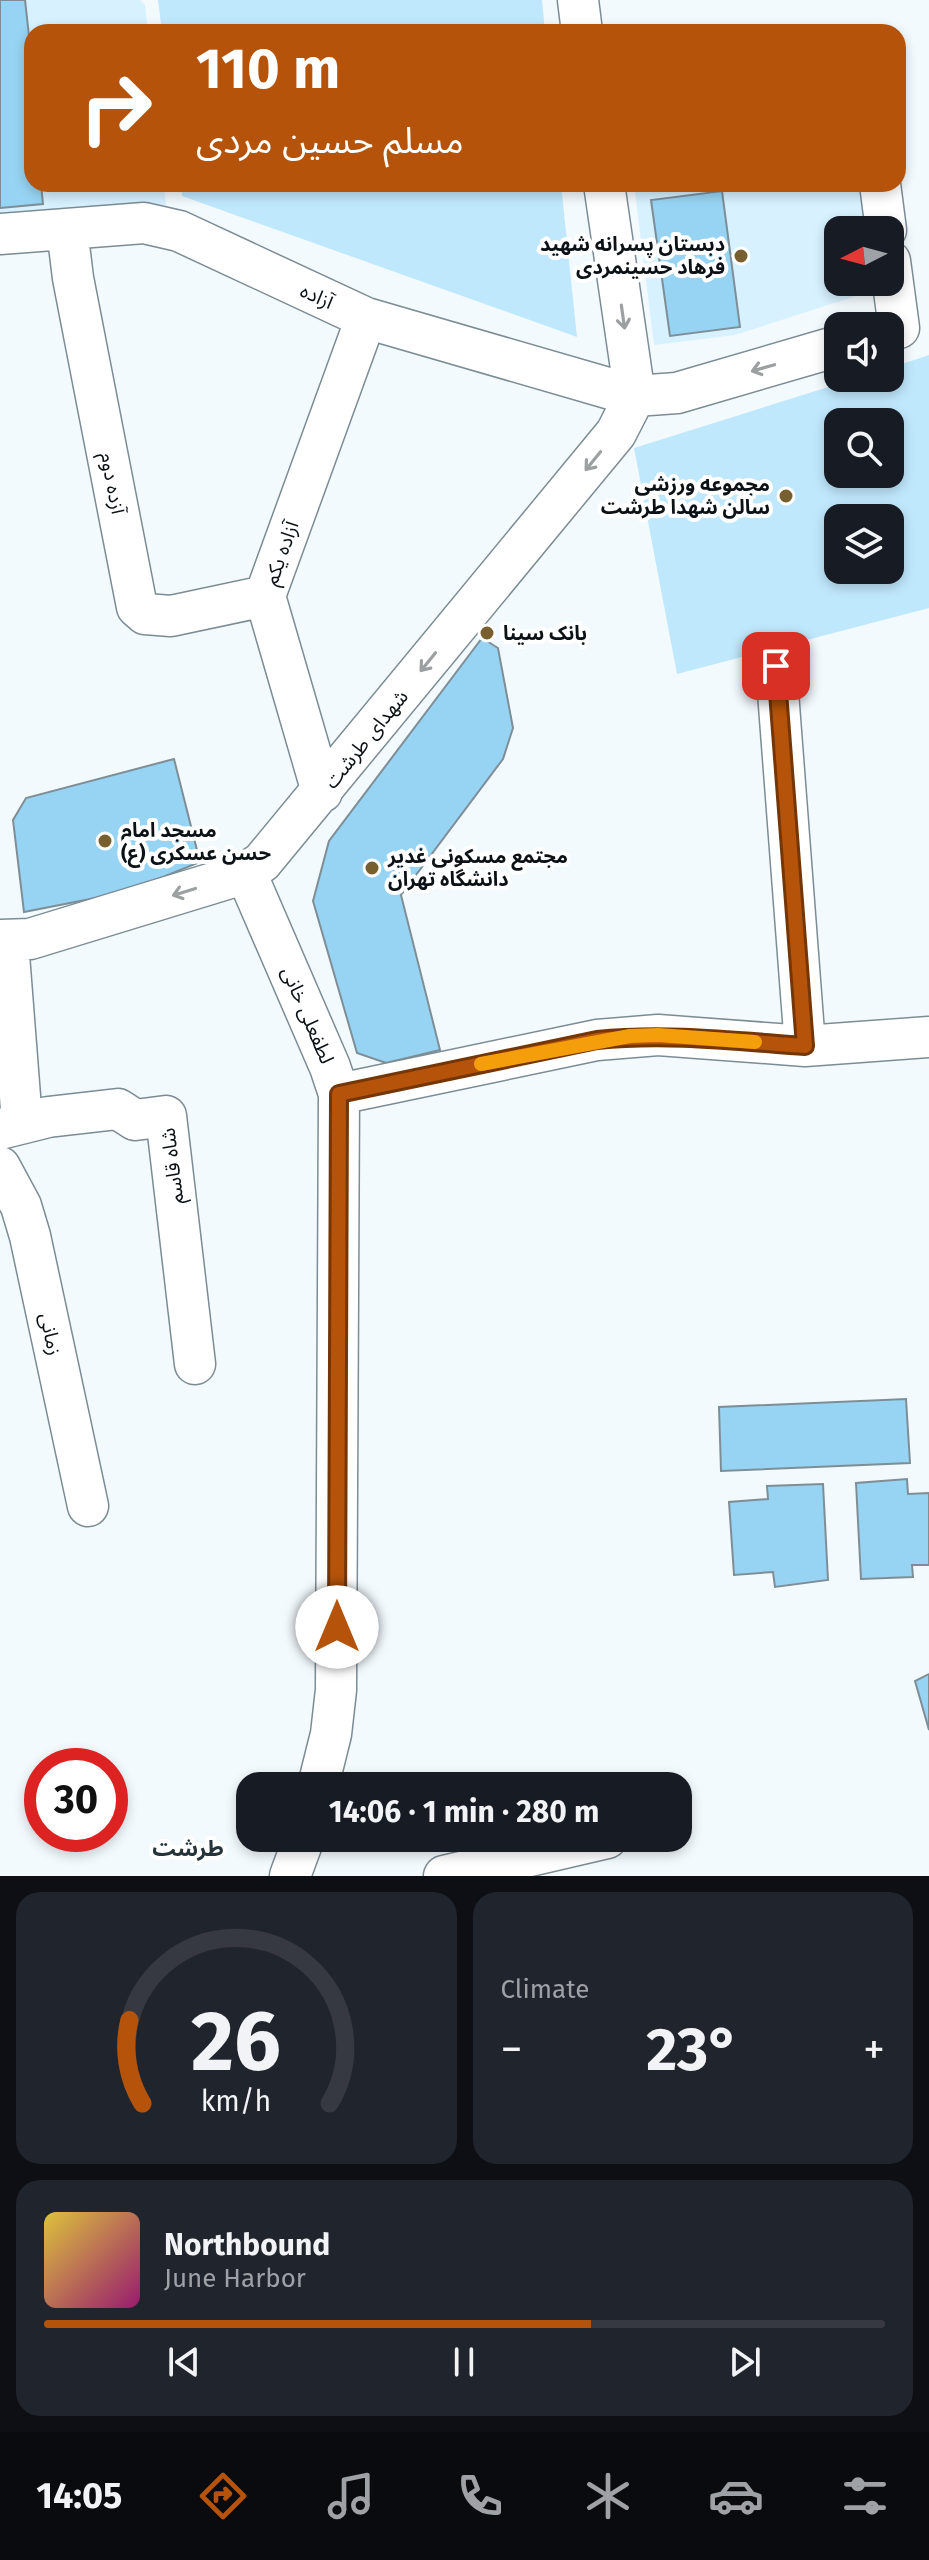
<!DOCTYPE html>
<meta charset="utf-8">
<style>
body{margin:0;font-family:"Fira Sans","Noto Sans Arabic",sans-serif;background:#20242c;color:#f1f3f6;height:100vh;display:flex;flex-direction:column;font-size:30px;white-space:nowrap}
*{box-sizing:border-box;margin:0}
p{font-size:26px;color:#9ea1a6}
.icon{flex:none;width:44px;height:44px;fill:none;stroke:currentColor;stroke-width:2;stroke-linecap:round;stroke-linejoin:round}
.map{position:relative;height:1876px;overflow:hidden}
.sheet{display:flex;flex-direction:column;gap:16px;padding:16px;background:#0d0f14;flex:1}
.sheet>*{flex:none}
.guide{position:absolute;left:24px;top:24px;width:882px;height:168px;border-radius:24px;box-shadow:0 4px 12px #0003;background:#b45309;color:#fff;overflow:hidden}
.needle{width:52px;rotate:264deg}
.tools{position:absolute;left:824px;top:216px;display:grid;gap:16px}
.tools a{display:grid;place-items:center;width:80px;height:80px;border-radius:16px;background:#171b24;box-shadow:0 4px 12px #0003;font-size:40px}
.speed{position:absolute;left:24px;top:1748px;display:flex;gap:16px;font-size:40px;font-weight:700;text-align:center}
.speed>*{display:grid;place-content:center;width:104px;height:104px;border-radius:50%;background:#171b24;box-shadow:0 4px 12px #0003;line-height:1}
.speed .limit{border:12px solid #d22;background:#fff;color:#111}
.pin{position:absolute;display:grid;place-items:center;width:68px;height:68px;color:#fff;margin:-34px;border-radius:16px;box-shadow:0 4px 12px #0006}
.me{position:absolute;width:88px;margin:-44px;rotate:0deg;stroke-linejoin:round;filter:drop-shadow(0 0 6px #0008)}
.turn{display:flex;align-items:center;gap:28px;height:168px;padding:0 40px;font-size:36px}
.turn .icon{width:104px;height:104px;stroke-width:2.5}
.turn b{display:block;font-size:56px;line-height:68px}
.big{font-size:60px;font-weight:700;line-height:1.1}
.sheet .card{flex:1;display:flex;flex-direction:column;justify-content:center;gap:12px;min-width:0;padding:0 28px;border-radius:24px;background:#20242c}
.sheet .dial{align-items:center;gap:0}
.dial svg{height:208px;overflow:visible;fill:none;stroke:#363941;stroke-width:7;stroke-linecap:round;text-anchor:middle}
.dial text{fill:#f1f3f6;stroke:none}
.song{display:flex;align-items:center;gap:24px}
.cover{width:96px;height:96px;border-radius:12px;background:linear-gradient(135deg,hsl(50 70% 55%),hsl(320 70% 35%))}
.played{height:8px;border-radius:4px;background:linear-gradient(90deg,#b45309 65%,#363941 65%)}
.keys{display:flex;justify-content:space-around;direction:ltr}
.heat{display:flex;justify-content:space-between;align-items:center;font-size:44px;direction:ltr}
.sheet .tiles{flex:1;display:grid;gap:16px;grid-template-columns:1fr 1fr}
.card:last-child{grid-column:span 2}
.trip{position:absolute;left:236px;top:1772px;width:456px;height:80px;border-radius:24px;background:#171b24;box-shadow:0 4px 12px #0003;font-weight:700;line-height:80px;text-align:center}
.menu{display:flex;height:128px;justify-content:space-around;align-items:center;background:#090b0e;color:#9ea1a6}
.menu .icon{width:56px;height:56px}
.menu .on{color:#b45309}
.menu b{font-size:36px;color:#f1f3f6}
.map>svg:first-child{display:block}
.built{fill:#d7f1ff}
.green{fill:#c0e8fd;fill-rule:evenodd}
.building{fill:#97d4f3;stroke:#7e8e97;stroke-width:2}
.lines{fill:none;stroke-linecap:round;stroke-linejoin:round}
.minor-casing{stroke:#7b8c95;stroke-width:43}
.minor{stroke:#fff;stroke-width:40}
.oneway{stroke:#9da0a1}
.route-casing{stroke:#753606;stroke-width:20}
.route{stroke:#b45309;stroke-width:14}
.slow{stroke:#f59e0b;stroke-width:14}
.poi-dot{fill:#785f30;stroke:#fff;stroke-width:3}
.labels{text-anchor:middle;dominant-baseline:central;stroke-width:8;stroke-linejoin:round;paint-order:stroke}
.poi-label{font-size:20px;font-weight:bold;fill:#0b1114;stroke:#fff;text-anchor:start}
.street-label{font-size:20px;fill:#0b1114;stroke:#fff}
.neighbourhood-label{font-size:22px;font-weight:bold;fill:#25343b;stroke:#fff}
</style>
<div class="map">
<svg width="929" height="1876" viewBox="0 0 929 1876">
<rect width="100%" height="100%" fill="#f3fafe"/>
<path class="built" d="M0,0H140L145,5L148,32H32V184H164L166,205L0,219Z
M634,184H869L876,230H838V282H883L884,287L735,335L654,345Z"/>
<path class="green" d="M158,0H542L545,32H162Z
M181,184H561L577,337L182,196Z
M929,355V608L677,674L634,448L857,378H890V368ZM838,422H890V474H838ZM838,518H890V570H838Z"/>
<path class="building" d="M0,0H25L32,63V184H41L43,204L0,208Z
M722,191L740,327L670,336L651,200Z
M482,638L498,648L513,728L503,759L401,895L440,1050L386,1063L357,1053L313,901L329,841Z
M174,759L200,862L126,892L24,912L13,820L26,798Z
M906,1399L910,1463L721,1471L719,1407Z
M907,1479L908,1494L929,1493V1565H912L913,1577L861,1579L856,1483Z
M823,1484L828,1580L775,1587L773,1572L734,1575L729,1502L768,1499L767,1486Z
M929,1674V1730L915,1681Z"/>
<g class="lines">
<defs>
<path id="minor" d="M578,0L582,32
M604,184L635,396
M880,184L886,230
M67,229L73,278L137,607L145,614L171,616L265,596
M0,234L144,223L179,231L366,318L635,396L677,393L838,346
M890,261L899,328
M776,666L805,1046
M322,792L265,596L366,318
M246,873L330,1067L339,1094L336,1690L331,1734L318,1786
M0,940L30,939L246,873L262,862L616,433L635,396
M8,942L22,1122
M339,1094L597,1040L658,1035L805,1046L929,1037
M0,1129L48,1117L118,1109L135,1120L166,1116L195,1364
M0,1167L21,1206L30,1236L88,1506
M290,1876L304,1838
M444,1876L607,1838"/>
</defs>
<use href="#minor" class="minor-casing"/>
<use href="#minor" class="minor"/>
</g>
<defs><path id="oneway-shaft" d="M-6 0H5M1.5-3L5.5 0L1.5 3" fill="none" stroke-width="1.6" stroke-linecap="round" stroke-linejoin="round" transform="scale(2)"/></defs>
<g class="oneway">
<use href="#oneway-shaft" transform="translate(623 317) rotate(82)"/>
<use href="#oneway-shaft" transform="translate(763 368) rotate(164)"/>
<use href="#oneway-shaft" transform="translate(593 461) rotate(129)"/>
<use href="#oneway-shaft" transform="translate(428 662) rotate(129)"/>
<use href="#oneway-shaft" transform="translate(184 892) rotate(163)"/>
</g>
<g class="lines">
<defs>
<path id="route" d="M337,1627L339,1094L597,1040C667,1033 735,1041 805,1046L776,666"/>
</defs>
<use href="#route" class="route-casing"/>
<use href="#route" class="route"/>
<path class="slow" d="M481,1064L630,1036L658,1035L755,1042"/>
</g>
<g class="poi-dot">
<circle cx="741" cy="256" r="8"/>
<circle cx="786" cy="496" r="8"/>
<circle cx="487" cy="633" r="8"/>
<circle cx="105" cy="841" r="8"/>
<circle cx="372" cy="868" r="8"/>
</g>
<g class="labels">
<g class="poi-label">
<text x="725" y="244" text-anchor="end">دبستان پسرانه شهيد<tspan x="725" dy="23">فرهاد حسينمردی</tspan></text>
<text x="770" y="484" text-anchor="end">مجموعه ورزشی<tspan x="770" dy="23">سالن شهدا طرشت</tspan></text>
<text x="503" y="633">بانک سینا</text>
<text x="121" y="830">مسجد امام<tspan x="121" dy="23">حسن عسکری (ع)</tspan></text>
<text x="388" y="856">مجتمع مسکونی غدیر<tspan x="388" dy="23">دانشگاه تهران</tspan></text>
</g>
<g class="street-label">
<text transform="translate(317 296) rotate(24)">آزاده</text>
<text transform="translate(113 483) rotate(79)">آزده دوم</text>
<text transform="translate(281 553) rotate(-70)">آزاده یکم</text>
<text transform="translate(366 739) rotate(-51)">شهدای طرشت</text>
<text transform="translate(308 1015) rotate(67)">لطفعلی خانی</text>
<text transform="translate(172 1166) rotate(-97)">شاه قاسم</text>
<text transform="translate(51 1334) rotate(78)">زمانی</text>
</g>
<g class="neighbourhood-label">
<text x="188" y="1848">طرشت</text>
</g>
</g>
</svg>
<div class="tools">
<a><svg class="needle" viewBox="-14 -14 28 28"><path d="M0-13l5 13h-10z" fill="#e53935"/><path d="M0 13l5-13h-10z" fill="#9ea1a6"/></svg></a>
<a><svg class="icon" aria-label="sound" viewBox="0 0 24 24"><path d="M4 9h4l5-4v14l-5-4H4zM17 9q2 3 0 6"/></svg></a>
<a><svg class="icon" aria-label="search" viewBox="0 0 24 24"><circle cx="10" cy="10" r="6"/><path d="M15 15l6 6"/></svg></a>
<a><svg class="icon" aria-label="layers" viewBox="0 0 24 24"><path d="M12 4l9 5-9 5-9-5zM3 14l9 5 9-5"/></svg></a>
</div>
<div class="speed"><div class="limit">30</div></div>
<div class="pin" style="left:776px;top:666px;background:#d93025"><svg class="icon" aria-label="arrive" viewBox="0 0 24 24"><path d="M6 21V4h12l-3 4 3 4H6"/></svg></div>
<svg class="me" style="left:337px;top:1627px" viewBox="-20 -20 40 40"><circle r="19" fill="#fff"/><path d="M0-13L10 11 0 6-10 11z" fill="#b45309"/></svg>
<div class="trip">14:06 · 1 min · 280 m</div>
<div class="guide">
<div class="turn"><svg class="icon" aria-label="right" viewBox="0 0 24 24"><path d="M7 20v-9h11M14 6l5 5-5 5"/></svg><div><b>110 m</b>مسلم حسین مردی</div></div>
</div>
</div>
<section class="sheet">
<div class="tiles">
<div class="card dial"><svg viewBox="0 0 100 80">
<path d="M14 69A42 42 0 1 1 86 69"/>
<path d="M14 69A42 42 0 0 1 9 37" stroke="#b45309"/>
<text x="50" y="56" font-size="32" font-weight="700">26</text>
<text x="50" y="72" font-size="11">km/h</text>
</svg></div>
<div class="card"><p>Climate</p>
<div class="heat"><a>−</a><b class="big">23°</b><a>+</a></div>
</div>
<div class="card">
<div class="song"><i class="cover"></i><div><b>Northbound</b><p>June Harbor</p></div></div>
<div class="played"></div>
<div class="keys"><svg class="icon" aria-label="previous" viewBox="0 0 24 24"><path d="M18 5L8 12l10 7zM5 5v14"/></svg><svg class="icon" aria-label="pause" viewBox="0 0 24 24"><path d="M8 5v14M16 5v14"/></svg><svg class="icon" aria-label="next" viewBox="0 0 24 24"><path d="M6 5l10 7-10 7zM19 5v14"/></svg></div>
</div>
</div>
</section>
<nav class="menu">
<b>14:05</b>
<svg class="icon on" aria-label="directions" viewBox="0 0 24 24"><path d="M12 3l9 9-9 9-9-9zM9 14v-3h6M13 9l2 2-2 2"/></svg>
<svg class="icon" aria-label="music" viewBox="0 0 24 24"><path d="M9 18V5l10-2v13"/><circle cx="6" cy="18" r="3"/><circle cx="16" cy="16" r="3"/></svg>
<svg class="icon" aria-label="phone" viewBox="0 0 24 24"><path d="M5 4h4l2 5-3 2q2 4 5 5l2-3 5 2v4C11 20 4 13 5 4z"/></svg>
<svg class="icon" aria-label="climate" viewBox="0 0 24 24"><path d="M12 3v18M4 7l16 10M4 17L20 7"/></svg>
<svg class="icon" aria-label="car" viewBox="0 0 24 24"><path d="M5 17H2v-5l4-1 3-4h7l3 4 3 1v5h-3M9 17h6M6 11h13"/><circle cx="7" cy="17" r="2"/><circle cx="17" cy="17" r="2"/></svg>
<svg class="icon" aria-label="filters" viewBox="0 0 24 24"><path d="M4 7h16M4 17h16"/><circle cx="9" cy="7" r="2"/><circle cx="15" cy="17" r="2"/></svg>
</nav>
